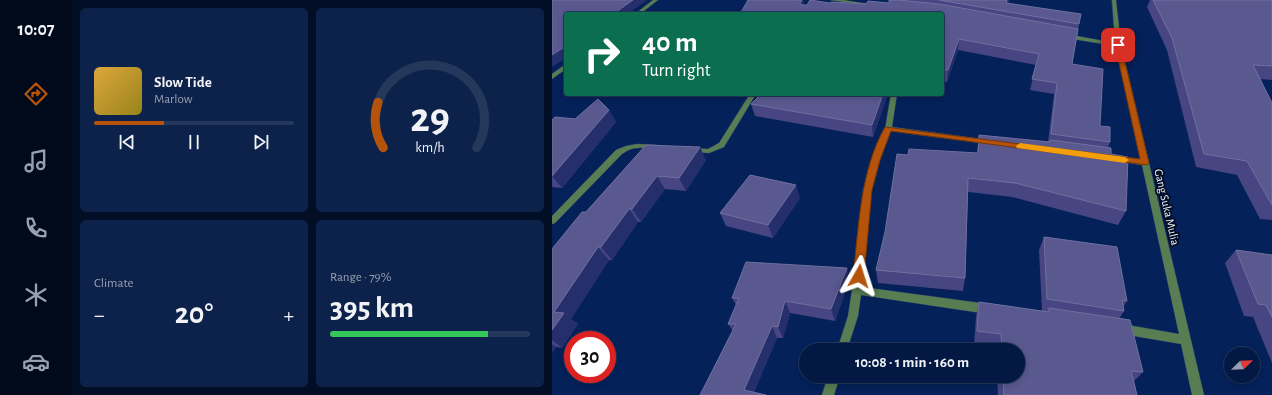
<!DOCTYPE html>
<meta charset="utf-8">
<style>
body{margin:0;font-family:"Alegreya Sans",sans-serif;background:#0d224a;color:#f1f3f6;height:100vh;display:flex;flex-direction:column;font-size:15px;white-space:nowrap}
*{box-sizing:border-box;margin:0}
p{font-size:13px;color:#97a0b2}
.icon{flex:none;width:22px;height:22px;fill:none;stroke:currentColor;stroke-width:2;stroke-linecap:round;stroke-linejoin:round}
.map{position:relative;flex:1;overflow:hidden}
.drawer{display:flex;flex-direction:column;gap:8px;padding:8px;background:#020e25;width:480px}
.drawer>*{flex:none}
.hud{position:absolute;left:12px;top:12px;width:380px;height:84px;border-radius:4px;box-shadow:0 2px 6px #0003,0 0 0 1px #24385c;background:#0b6e4f;color:#fff;overflow:hidden}
.needle{width:26px;rotate:67deg}
.buttons{position:absolute;left:672px;top:347px;display:grid;gap:8px}
.buttons a{display:grid;place-items:center;width:36px;height:36px;border-radius:50%;background:#031943;box-shadow:0 2px 6px #0003,0 0 0 1px #24385c;font-size:20px}
.speed{position:absolute;left:12px;top:331px;display:flex;gap:8px;font-size:20px;font-weight:700;text-align:center}
.speed>*{display:grid;place-content:center;width:52px;height:52px;border-radius:50%;background:#031943;box-shadow:0 2px 6px #0003,0 0 0 1px #24385c;line-height:1}
.speed .limit{border:6px solid #d22;background:#fff;color:#111}
.pin{position:absolute;display:grid;place-items:center;width:34px;height:34px;color:#fff;margin:-17px;border-radius:8px;box-shadow:0 2px 6px #0006}
.me{position:absolute;width:44px;margin:-22px;rotate:6deg;stroke-linejoin:round;filter:drop-shadow(0 0 3px #0008)}
.turn{display:flex;align-items:center;gap:14px;height:84px;padding:0 12px;font-size:18px}
.turn .icon{width:52px;height:52px;stroke-width:2.5}
.turn b{display:block;font-size:28px;line-height:34px}
.big{font-size:30px;font-weight:600;line-height:1.1}
.drawer .widget{flex:1;display:flex;flex-direction:column;justify-content:center;gap:6px;min-width:0;padding:0 14px;border-radius:6px;background:#0d224a}
.drawer .dial{align-items:center;gap:0}
.dial svg{height:104px;overflow:visible;fill:none;stroke:#24385c;stroke-width:7;stroke-linecap:round;text-anchor:middle}
.dial text{fill:#f1f3f6;stroke:none}
.song{display:flex;align-items:center;gap:12px}
.cover{width:48px;height:48px;border-radius:6px;background:linear-gradient(135deg,hsl(40 70% 55%),hsl(50 70% 35%))}
.played{height:4px;border-radius:2px;background:linear-gradient(90deg,#b45309 35%,#24385c 35%)}
.keys{display:flex;justify-content:space-around;direction:ltr}
.heat{display:flex;justify-content:space-between;align-items:center;font-size:22px;direction:ltr}
.charge{height:6px;border-radius:3px;background:linear-gradient(90deg,#34c759 79%,#24385c 0)}
.drawer .tiles{flex:1;display:grid;gap:8px;grid-template-columns:repeat(2,1fr)}
.trip{position:absolute;left:247px;top:343px;width:226px;height:40px;border-radius:20px;background:#031943;box-shadow:0 2px 6px #0003,0 0 0 1px #24385c;font-weight:600;line-height:40px;text-align:center}
main{display:flex;flex:1;min-height:0}
.tabs{display:flex;flex-direction:column;width:72px;justify-content:space-around;align-items:center;background:#010a1b;color:#97a0b2}
.tabs .icon{width:28px;height:28px}
.tabs .selected{color:#b45309}
.tabs b{font-size:18px;color:#f1f3f6}
.map>svg:first-child{display:block}
.lines{fill:none;stroke-linecap:round;stroke-linejoin:round}
.minor-casing{stroke:#203a6c;stroke-width:1}
.minor{fill:#597d53;fill-rule:evenodd}
.wall{fill:#474582}
.shaded-wall{fill:#242f6c}
.building{fill:#59588f;stroke:#70709f}
.route{fill:#b45309;stroke:#753606}
.slow{fill:#f59e0b}
.labels{text-anchor:middle;dominant-baseline:central;stroke-width:4;stroke-linejoin:round;paint-order:stroke}
.street-label{font-size:12px;fill:#eef2f9;stroke:#030e26}
</style>
<main>
<nav class="tabs">
<b>10:07</b>
<svg class="icon selected" aria-label="directions" viewBox="0 0 24 24"><path d="M12 3l9 9-9 9-9-9zM9 14v-3h6M13 9l2 2-2 2"/></svg>
<svg class="icon" aria-label="music" viewBox="0 0 24 24"><path d="M9 18V5l10-2v13"/><circle cx="6" cy="18" r="3"/><circle cx="16" cy="16" r="3"/></svg>
<svg class="icon" aria-label="phone" viewBox="0 0 24 24"><path d="M5 4h4l2 5-3 2q2 4 5 5l2-3 5 2v4C11 20 4 13 5 4z"/></svg>
<svg class="icon" aria-label="climate" viewBox="0 0 24 24"><path d="M12 3v18M4 7l16 10M4 17L20 7"/></svg>
<svg class="icon" aria-label="car" viewBox="0 0 24 24"><path d="M5 17H2v-5l4-1 3-4h7l3 4 3 1v5h-3M9 17h6M6 11h13"/><circle cx="7" cy="17" r="2"/><circle cx="17" cy="17" r="2"/></svg>
</nav>
<section class="drawer">
<div class="tiles">
<div class="widget">
<div class="song"><i class="cover"></i><div><b>Slow Tide</b><p>Marlow</p></div></div>
<div class="played"></div>
<div class="keys"><svg class="icon" aria-label="previous" viewBox="0 0 24 24"><path d="M18 5L8 12l10 7zM5 5v14"/></svg><svg class="icon" aria-label="pause" viewBox="0 0 24 24"><path d="M8 5v14M16 5v14"/></svg><svg class="icon" aria-label="next" viewBox="0 0 24 24"><path d="M6 5l10 7-10 7zM19 5v14"/></svg></div>
</div>
<div class="widget dial"><svg viewBox="0 0 100 80">
<path d="M14 69A42 42 0 1 1 86 69"/>
<path d="M14 69A42 42 0 0 1 10 34" stroke="#b45309"/>
<text x="50" y="56" font-size="32" font-weight="700">29</text>
<text x="50" y="72" font-size="11">km/h</text>
</svg></div>
<div class="widget"><p>Climate</p>
<div class="heat"><a>−</a><b class="big">20°</b><a>+</a></div>
</div>
<div class="widget"><p>Range · 79%</p><b class="big">395 km</b><div class="charge"></div></div>
</div>
</section>
<div class="map">
<svg width="720" height="395" viewBox="0 0 720 395">
<rect width="100%" height="100%" fill="#042159"/>
<g class="lines">
<defs>
<path id="minor" d="M101,0H106L88,14H83Z
M278,0H291L323,5L321,6Z
M560,0H564L569,45L652,395H640L629,344L570,334L566,332L565,329L566,326L570,324L627,334L590,165L566,161L562,159L566,157L589,160L564,46L514,38L511,36L514,34L563,43Z
M14,64V69L0,79V74Z
M198,94H204L172,147L157,153L137,152L136,150L137,148L156,149L167,143Z
M339,94H345L340,127L437,140L440,142L437,144L338,131L328,160L319,190L310,287L436,304L440,306L441,309L440,312L436,314L309,295L306,316L295,350H285L296,316L300,290L311,190L320,160L333,129Z
M85,144L105,145L109,147C103,151 93,147 86,148C79,148 75,151 70,154L3,223L0,224V216L64,150L74,146Z
M276,376H288L282,395H270Z"/>
</defs>
<use href="#minor" class="minor-casing"/>
<use href="#minor" class="minor"/>
</g>
<path class="wall" d="M251,0L252,5L278,3L314,4L337,3V0H457L456,4L527,24L520,64L548,126L558,142L556,148L559,154L574,211L566,225L460,197L416,192L413,278L411,291L326,283L324,270L356,155L425,153L427,135L496,142L502,94L478,90L484,65L406,50L395,82L390,81V14H188Z
M598,0H720V80L708,79L720,103V220L708,219L685,175L644,167L615,50L595,7Z
M336,94L321,137L203,116L199,104Z
M57,110L64,122L10,188L0,187V120L23,119Z
M94,145L154,160L134,191L113,189L89,222H86L60,260H57L19,319L26,324L10,348L4,347L0,353V249Z
M248,198L221,238L174,226L168,213Z
M492,237L575,301L571,307L572,311L567,319L591,372L582,381L585,395H446L445,376H466V350H444V349L422,345L424,317L427,302L490,311L487,250Z
M684,250L720,255V363L701,317L692,316L673,263Z
M295,268L297,281L283,321L238,313L231,338H225L202,392L148,395L181,331L176,324L184,305L180,298Z"/>
<path class="shaded-wall" d="M81,0H95L76,14H61Z
M250,0H251L253,8L250,13L248,3Z
M455,0H457L452,13L454,3Z
M407,39L406,50L395,82L396,70Z
M14,46V58L0,67V55Z
M331,94H336L321,137L320,125Z
M57,110L64,122L10,188L0,176Z
M148,147L154,160L134,191L127,178Z
M105,176L113,189L89,222L80,209Z
M244,185L248,198L221,238L216,225Z
M77,209L86,222L60,260L49,247Z
M46,247L57,260L19,319L26,324L10,348L0,340V330L2,312Z
M295,268L297,281L283,321L279,309Z
M233,301L238,313L231,338L226,327Z
M220,326L225,338L201,395L192,390Z
M0,344L4,347L0,353Z"/>
<path class="building" d="M0,0H81L61,14H14V46L0,55Z
M196,0H250L248,3L249,5H255L258,0L278,3L280,2L314,4L316,1L337,3V0H346L387,4L526,29L520,64L551,69L548,126L558,127V142L499,134L505,83L480,79L487,54L407,39L396,70H390V14H188Z
M387,0H455L454,3L529,14L527,24Z
M601,0H720V66L701,65L720,103V205L695,161L652,154L620,38Z
M209,94H331L320,125L199,104Z
M46,99L57,110L0,176V120L3,117L23,119Z
M427,135L498,142L499,140L559,148V154L576,157L574,211L463,183L416,178L413,278L324,270L333,232L345,154L356,155L357,149L426,153Z
M94,145L148,147L127,178L105,176L80,209H77L49,247H46L2,312L12,313L0,330V249L30,212H34Z
M198,175L244,185L216,225L168,213Z
M492,237L565,247L575,301L570,300L572,311L495,299Z
M684,250L720,255V317L714,305L706,304Z
M194,262L295,268L279,309L233,301L226,327L220,326L192,390L214,395H148L184,324H176L187,298H180Z
M427,302L497,312V308L578,320L591,372L579,371L585,395H452L451,376H466V350H450L449,334L425,331Z"/>
<path class="route" d="M566,43L569,45L597,163L595,165L339,131L328,160L320,190L312,276L310,279L307,280L303,279L301,276C307,226 308,171 333,127L588,159L563,45Z"/>
<path class="slow" d="M468,143L573,157L577,160L573,163L465,148L464,146Z"/>
<g class="labels">
<g class="street-label">
<text transform="translate(615 207) rotate(77)">Gang Suka Mulia</text>
</g>
</g>
</svg>
<div class="buttons">
<a><svg class="needle" viewBox="-14 -14 28 28"><path d="M0-13l5 13h-10z" fill="#e53935"/><path d="M0 13l5-13h-10z" fill="#97a0b2"/></svg></a>
</div>
<div class="speed"><div class="limit">30</div></div>
<div class="pin" style="left:566px;top:45px;background:#d93025"><svg class="icon" aria-label="arrive" viewBox="0 0 24 24"><path d="M6 21V4h12l-3 4 3 4H6"/></svg></div>
<svg class="me" style="left:307px;top:276px" viewBox="-20 -20 40 40"><path d="M0-17L14 15 0 8-14 15z" fill="#b45309" stroke="#fff" stroke-width="4"/></svg>
<div class="trip">10:08 · 1 min · 160 m</div>
<div class="hud">
<div class="turn"><svg class="icon" aria-label="right" viewBox="0 0 24 24"><path d="M7 20v-9h11M14 6l5 5-5 5"/></svg><div><b>40 m</b>Turn right</div></div>
</div>
</div>
</main>
